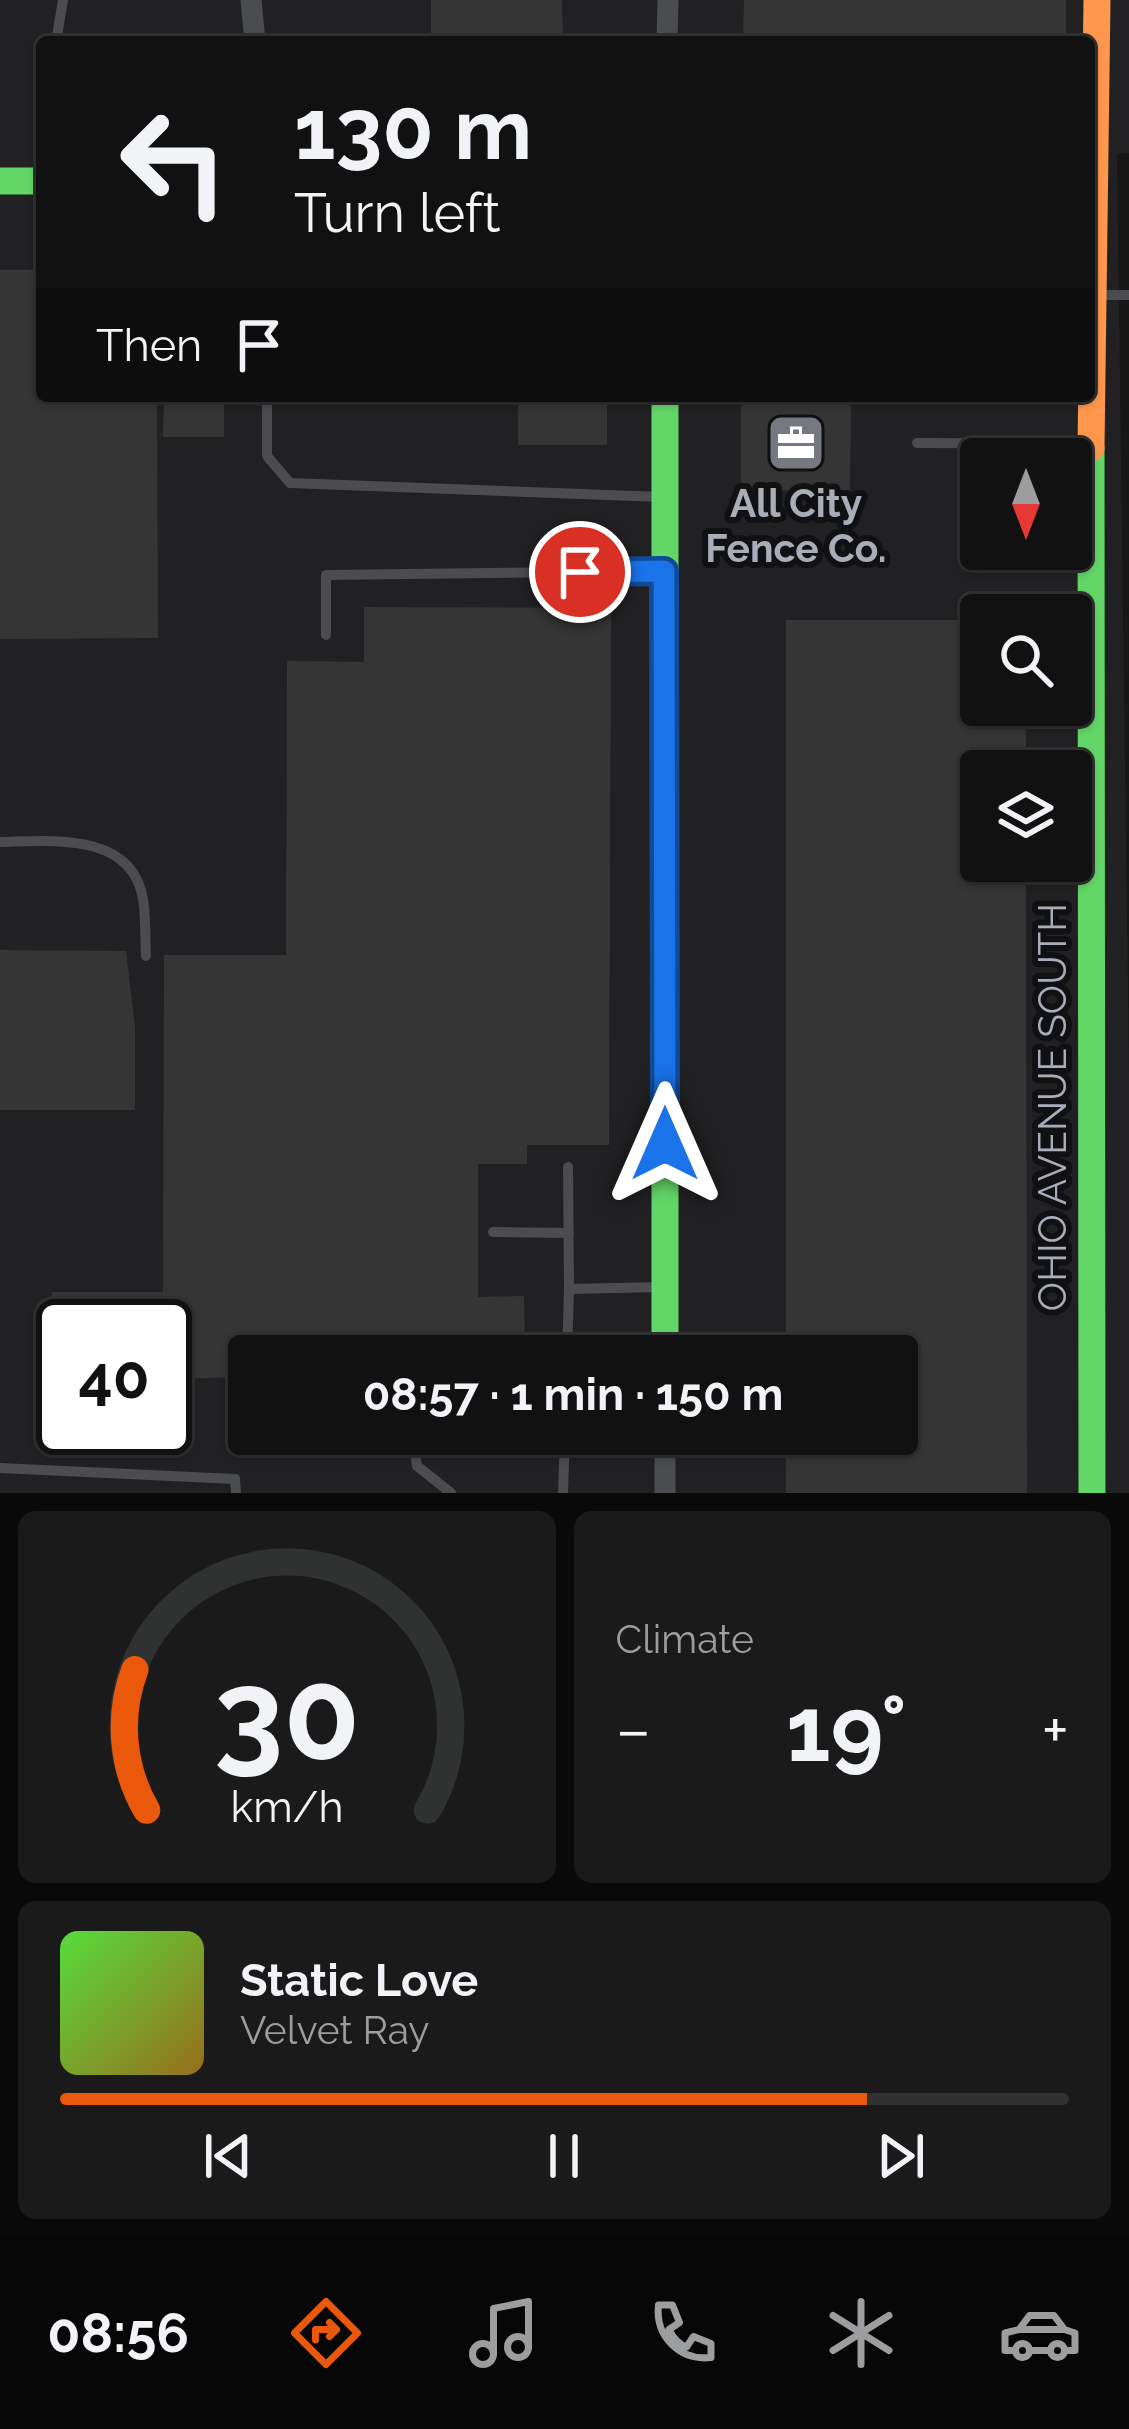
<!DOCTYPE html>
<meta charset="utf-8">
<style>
body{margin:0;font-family:Raleway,sans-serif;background:#1a1a1a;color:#f1f3f6;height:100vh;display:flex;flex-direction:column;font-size:45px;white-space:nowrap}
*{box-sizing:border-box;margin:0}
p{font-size:39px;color:#9c9d9f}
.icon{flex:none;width:66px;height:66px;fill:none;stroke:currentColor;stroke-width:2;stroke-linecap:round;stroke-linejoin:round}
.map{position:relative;height:1493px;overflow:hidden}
.details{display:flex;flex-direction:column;gap:18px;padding:18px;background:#090909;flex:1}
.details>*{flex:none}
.top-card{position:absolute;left:36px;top:36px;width:1059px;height:366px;border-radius:12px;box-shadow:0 3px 9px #0004,0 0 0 3px #303131;background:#111;color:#f1f3f6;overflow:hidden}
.needle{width:78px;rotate:180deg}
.buttons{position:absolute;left:960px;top:438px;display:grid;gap:24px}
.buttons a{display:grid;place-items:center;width:132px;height:132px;border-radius:12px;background:#111;box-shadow:0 3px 9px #0004,0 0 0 3px #303131;font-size:60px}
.speed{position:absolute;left:36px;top:1299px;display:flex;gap:24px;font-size:60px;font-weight:700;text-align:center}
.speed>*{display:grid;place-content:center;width:156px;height:156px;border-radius:50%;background:#111;box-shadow:0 3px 9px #0004,0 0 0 3px #303131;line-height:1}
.speed .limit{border:6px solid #111;border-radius:18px;background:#fff;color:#111}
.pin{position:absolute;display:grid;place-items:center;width:102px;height:102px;color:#fff;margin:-51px;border:6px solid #fff;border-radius:50%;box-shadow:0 3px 12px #0007}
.me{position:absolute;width:132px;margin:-66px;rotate:0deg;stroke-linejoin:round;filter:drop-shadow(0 0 9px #0008)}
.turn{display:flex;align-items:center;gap:42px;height:252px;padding:0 60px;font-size:54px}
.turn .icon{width:156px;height:156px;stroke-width:2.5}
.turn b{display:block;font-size:84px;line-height:102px}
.then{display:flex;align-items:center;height:114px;padding:0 60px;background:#0003;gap:24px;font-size:45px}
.big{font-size:90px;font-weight:700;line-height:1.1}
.details .tile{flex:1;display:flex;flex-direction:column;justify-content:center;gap:18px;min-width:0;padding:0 42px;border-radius:18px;background:#1a1a1a}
.details .dial{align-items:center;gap:0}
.dial svg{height:312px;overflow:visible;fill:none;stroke:#303131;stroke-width:7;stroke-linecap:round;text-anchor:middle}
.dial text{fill:#f1f3f6;stroke:none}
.song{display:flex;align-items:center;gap:36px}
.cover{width:144px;height:144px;border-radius:18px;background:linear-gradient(135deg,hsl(110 70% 55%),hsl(40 70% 35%))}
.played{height:12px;border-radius:6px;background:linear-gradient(90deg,#ea580c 80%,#303131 80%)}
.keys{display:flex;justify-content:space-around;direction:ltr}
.heat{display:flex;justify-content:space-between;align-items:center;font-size:66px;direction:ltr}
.details .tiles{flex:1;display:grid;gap:18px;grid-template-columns:1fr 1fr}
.tile:last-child{grid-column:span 2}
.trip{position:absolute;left:228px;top:1335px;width:690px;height:120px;border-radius:12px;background:#111;box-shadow:0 3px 9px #0004,0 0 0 3px #303131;font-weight:700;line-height:120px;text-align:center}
.dock{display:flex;height:192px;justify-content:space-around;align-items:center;background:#070707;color:#9c9d9f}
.dock .icon{width:84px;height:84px}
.dock .on{color:#ea580c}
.dock b{font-size:54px;color:#f1f3f6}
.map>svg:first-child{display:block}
.built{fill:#212123;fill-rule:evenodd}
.building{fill:#353536}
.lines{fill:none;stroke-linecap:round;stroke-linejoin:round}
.path{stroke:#4d4e52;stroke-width:4.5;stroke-dasharray:6 9;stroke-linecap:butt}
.lane{stroke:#4b4c50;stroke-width:10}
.street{stroke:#4b4c50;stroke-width:21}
.fast{stroke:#63d668;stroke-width:27}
.slow{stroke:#ff974d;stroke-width:27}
.route-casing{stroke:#114b97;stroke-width:30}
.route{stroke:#1a73e8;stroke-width:21}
.labels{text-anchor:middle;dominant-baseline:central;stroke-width:12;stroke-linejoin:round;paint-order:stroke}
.poi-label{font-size:39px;font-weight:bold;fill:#a8adb8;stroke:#111113}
.street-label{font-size:39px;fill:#a8adb8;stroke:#111113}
</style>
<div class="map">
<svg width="1129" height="1493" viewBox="0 0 1129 1493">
<rect width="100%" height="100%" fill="#171717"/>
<path class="built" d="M0,0H1129V153L1117,154L1129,1068V1493H0ZM42,42H1089V396H42ZM981,459H1071V549H981ZM981,615H1071V705H981ZM981,771H1071V861H981ZM63,1326H165V1428H63ZM249,1356H897V1434H249Z"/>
<path class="building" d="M431,0H562L563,42H431Z
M744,0H1066V42H743Z
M0,270H42V396H157L158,638L0,639Z
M164,396H224V437H163Z
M518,396H607V445H518Z
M741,396H851L850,491L741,490Z
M364,607L611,608L609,1145H527V1164H478V1297L524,1296L525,1356H249V1377L165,1379V1326H63V1381H53L52,1292H163L164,955H286L287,661L364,662Z
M786,620H981V705H1026V771H981V861H1026L1027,1493H786V1434H897V1356H738V1351H786Z
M0,950L126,951L135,1026V1110H0Z"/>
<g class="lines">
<path class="path" d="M1041,615V601H1057
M1058,1119L1040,1120V1140H1063"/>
<path class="lane" d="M56,42L63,0
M1096,295H1129
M267,396V456L290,483L661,497
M917,443L1088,444
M326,635V575L661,571
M0,842C52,841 132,832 143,899C146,918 145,938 146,956
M568,1167L569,1289L662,1287
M493,1232L569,1233
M567,1356L569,1289
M412,1434L417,1466L451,1493
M0,1468L235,1479L236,1493
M563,1493L565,1434"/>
<path class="street" d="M251,0L255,42
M667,42L668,0
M665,1434V1493"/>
<path class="fast" d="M0,181H42
M665,396V1356
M1091,448L1092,1493"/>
<path class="slow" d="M1091,448L1097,0"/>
</g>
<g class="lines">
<defs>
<path id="route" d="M580,572L664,571L665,1144"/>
</defs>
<use href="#route" class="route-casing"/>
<use href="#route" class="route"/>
</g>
<defs>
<symbol id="office-square" viewBox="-11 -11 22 22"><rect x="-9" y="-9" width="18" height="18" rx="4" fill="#757880" stroke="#111113"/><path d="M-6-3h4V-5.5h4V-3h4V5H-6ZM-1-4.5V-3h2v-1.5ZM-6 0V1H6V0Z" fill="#fff"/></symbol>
</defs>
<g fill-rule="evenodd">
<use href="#office-square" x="763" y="410" width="66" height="66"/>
</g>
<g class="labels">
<g class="poi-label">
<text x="796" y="503">All City<tspan x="796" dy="45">Fence Co.</tspan></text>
</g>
<g class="street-label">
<text transform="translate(1052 1107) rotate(-90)">OHIO AVENUE SOUTH</text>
</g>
</g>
</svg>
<div class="buttons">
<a><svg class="needle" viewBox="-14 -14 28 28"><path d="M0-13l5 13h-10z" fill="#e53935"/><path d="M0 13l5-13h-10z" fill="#9c9d9f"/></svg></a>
<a><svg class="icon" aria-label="search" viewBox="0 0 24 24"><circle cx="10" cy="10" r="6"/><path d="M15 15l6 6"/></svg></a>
<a><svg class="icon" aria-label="layers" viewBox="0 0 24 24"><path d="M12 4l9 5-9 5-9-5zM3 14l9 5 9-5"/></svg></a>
</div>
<div class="speed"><div class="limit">40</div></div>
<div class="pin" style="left:580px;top:572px;background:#d93025"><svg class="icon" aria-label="arrive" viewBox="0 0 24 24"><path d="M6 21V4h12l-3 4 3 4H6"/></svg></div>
<svg class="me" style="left:665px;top:1144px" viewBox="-20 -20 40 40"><path d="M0-17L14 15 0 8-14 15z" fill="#1a73e8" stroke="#fff" stroke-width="4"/></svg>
<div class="trip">08:57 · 1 min · 150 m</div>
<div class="top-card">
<div class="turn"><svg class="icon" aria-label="left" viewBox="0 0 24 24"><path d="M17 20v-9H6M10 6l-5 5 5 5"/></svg><div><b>130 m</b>Turn left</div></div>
<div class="then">Then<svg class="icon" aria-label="arrive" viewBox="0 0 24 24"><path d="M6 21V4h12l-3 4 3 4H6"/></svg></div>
</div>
</div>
<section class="details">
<div class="tiles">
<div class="tile dial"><svg viewBox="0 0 100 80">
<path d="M14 69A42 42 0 1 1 86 69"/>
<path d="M14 69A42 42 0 0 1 11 33" stroke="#ea580c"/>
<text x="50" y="56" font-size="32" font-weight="700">30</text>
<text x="50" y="72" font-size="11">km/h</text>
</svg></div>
<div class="tile"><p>Climate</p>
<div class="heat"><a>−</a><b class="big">19°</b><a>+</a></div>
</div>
<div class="tile">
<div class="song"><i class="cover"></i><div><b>Static Love</b><p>Velvet Ray</p></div></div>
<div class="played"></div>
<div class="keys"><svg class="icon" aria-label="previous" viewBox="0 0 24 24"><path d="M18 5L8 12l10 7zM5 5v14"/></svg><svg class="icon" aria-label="pause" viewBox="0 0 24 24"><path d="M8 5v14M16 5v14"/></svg><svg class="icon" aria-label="next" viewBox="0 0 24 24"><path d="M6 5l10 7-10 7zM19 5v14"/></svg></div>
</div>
</div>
</section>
<nav class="dock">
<b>08:56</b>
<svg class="icon on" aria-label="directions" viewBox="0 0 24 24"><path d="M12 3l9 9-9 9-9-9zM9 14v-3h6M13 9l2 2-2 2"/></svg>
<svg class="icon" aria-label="music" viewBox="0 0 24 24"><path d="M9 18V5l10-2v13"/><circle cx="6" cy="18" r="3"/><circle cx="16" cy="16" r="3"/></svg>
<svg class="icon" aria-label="phone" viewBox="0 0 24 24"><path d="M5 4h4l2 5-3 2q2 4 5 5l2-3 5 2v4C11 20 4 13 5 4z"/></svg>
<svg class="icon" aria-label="climate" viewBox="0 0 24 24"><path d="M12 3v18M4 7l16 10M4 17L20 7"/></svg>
<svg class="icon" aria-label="car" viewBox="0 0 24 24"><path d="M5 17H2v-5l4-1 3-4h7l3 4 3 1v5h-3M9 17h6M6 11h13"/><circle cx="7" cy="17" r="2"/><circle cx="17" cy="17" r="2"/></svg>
</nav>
